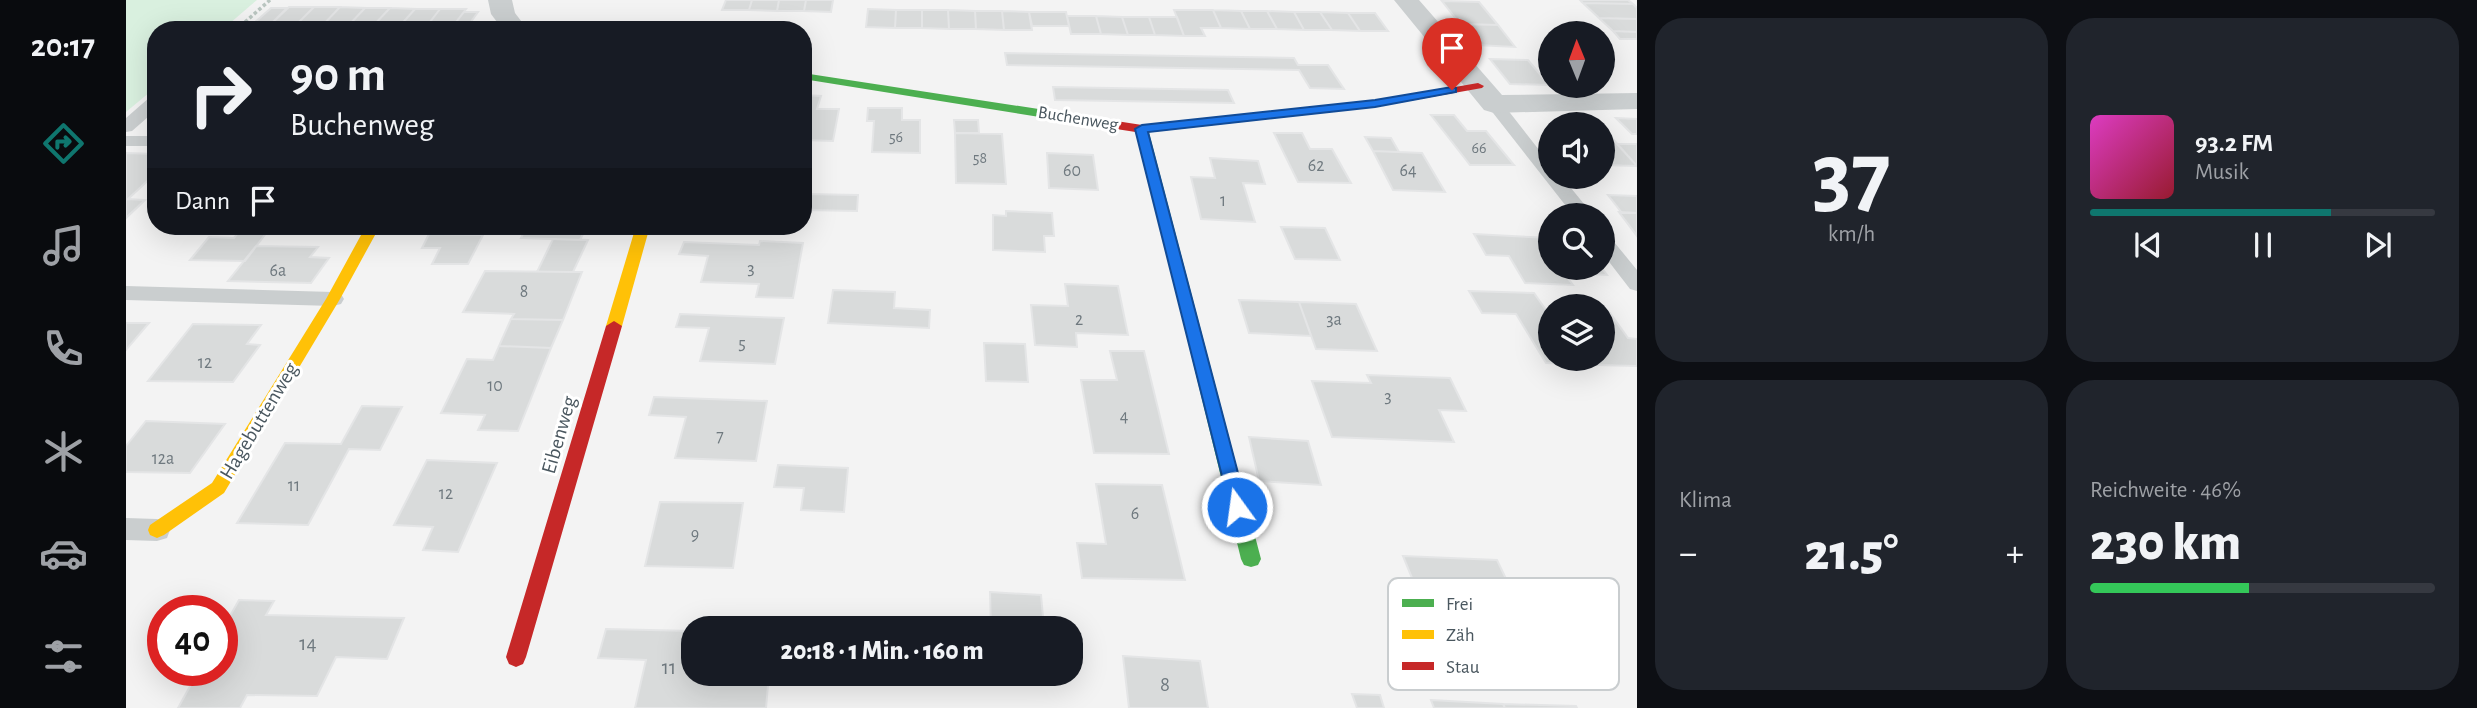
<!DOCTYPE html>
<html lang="de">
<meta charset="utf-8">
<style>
body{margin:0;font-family:"Alegreya Sans",sans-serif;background:#20242c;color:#f1f3f6;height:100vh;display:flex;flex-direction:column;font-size:26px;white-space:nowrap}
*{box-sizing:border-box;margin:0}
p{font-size:23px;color:#9ea1a6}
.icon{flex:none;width:38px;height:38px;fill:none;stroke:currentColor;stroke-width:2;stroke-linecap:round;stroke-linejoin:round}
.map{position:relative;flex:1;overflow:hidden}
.details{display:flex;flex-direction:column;gap:18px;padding:18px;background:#0d0f14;width:840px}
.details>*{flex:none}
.guide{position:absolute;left:21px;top:21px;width:665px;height:214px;border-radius:28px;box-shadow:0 7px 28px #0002;background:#171b24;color:#f1f3f6;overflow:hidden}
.needle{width:46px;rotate:359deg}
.controls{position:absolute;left:1412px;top:21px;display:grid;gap:14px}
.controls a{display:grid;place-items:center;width:77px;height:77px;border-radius:50%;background:#171b24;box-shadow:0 7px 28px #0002;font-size:35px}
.speed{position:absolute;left:21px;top:595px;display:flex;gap:14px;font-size:35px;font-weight:700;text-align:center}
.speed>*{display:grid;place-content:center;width:91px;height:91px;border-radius:50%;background:#171b24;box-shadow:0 7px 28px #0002;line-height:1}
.speed .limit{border:10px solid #d22;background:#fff;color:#111}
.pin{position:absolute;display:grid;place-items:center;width:60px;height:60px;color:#fff;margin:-72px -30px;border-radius:50% 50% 50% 0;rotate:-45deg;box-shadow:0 0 7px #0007}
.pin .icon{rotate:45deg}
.me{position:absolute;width:77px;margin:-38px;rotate:346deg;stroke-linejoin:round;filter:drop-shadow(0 0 5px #0008)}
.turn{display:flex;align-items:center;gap:24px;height:147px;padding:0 28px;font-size:32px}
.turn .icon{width:91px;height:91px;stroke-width:2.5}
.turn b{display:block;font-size:49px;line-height:60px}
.then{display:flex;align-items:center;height:66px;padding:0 28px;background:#0003;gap:14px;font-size:26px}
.big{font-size:52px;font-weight:800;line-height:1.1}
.details .card{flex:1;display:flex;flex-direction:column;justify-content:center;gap:10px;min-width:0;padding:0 24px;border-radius:28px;background:#20242c}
.details .dial{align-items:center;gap:0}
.dial b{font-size:91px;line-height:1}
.song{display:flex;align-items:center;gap:21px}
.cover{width:84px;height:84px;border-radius:10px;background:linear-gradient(135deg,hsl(310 70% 55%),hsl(350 70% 35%))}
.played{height:7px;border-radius:4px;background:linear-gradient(90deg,#0f766e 70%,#363941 70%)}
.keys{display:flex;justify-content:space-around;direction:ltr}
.heat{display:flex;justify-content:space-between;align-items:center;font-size:38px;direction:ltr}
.charge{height:10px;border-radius:5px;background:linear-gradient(90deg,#34c759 46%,#363941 0)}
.details .tiles{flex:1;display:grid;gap:18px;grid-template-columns:repeat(2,1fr)}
.trip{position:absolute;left:555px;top:616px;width:402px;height:70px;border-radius:28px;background:#171b24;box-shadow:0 7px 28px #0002;font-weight:800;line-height:70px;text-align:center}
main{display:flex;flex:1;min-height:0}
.menu{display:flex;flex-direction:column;width:126px;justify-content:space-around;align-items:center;background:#090b0e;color:#9ea1a6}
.menu .icon{width:49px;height:49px}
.menu .active{color:#0f766e}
.menu b{font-size:32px;color:#f1f3f6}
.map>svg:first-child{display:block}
.green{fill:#d9f0df}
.building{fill:#d9dbdb;stroke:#e4e5e6;stroke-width:2}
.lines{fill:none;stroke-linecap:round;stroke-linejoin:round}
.path{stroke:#bac6c1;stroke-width:3.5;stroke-dasharray:3.5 2.5;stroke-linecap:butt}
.lane{fill:#cacecf;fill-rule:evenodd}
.street{fill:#cacecf;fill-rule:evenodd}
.fast{fill:#4caf50;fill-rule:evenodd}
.slow{fill:#ffc107;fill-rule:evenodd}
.jam{fill:#c62828;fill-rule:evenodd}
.route{fill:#1a73e8;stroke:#114b97;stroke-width:2}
.labels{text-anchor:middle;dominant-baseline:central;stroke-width:6;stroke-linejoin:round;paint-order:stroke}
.far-number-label{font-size:16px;fill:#6f797f}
.far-street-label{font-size:18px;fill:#4a575f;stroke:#fff}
.number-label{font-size:18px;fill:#6f797f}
.street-label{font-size:21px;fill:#4a575f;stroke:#fff}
.near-number-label{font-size:21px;fill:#6f797f}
.key{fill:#fff;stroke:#c9cdcf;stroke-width:2}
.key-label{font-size:19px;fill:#4a575f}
</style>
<main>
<nav class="menu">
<b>20:17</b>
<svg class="icon active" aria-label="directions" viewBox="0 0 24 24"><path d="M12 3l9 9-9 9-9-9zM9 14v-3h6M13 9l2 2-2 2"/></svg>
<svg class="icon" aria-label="music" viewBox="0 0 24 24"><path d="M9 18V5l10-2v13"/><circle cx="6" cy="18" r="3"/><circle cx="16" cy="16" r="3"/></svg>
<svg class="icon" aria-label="phone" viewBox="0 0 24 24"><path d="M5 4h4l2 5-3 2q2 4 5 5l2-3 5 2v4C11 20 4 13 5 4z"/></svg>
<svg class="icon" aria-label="climate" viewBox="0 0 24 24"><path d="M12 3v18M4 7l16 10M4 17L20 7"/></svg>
<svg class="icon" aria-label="car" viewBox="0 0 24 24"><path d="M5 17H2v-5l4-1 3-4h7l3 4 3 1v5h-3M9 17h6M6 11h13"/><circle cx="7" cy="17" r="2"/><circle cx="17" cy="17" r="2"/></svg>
<svg class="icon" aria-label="filters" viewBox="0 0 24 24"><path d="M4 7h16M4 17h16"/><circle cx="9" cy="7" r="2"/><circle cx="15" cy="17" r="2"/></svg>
</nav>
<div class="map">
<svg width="1511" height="708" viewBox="0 0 1511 708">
<rect width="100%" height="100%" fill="#f3f3f3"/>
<path class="green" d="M0,0H131L96,30H30V87L0,112Z"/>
<path class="building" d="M600,0H626L623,10H596Z
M626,0H653L651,11L623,10Z
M653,0H680L678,11H651Z
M680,0H707L705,12L678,11Z
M1454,0H1502L1507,4L1457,3Z
M1316,1L1353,2L1372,25L1334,24Z
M1457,3L1507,4L1511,8V19L1473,18Z
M163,7H188L170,25H144Z
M188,7H214L196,26L170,25Z
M214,7L239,8L222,26H196Z
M145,8H161L144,25L127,24Z
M239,8H264L247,26H222Z
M264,8L289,9L273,27L247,26Z
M289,9H314L300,27H273Z
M314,9H340L324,30H298Z
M742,9L770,10L769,28L740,27Z
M770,10H796V28H769Z
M796,10H822L823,29L796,28Z
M822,10L849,11L850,29H823Z
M1048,10H1087L1095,28H1075L1079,36H1058Z
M1087,10L1115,11L1124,29L1095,28Z
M849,11H876L878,30L850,29Z
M876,11L903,12L906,30H878Z
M1115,11H1141L1151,29H1124Z
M1141,11L1168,12L1178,30L1151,29Z
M338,12H352L339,30H324Z
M903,12H940L943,26H906Z
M1168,12H1194L1206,30H1178Z
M1194,12L1222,13L1234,31L1206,30Z
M1222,13H1249L1262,31H1234Z
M941,16H970L975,34H945Z
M970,16L996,17L1002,35L975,34Z
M996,17H1023L1029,35H1002Z
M1023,17H1051L1058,36L1029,35Z
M1473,18L1511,19V32L1487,31Z
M1334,24L1372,25L1389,47L1350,45Z
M1487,31L1511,32V39H1494Z
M879,53L1168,58L1172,65H1202L1218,89L1184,88L1173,70L881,65Z
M1364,59L1402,60L1423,85L1384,84Z
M927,87L1102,90L1108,103L929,100Z
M677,95L695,96L691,109H713L707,141L677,140Z
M742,108H776V120H794V153L746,152L748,121H741Z
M1305,115H1328L1341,131H1360L1388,165H1344Z
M1490,118L1511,119V134H1506Z
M828,120H852L853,133H829Z
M1477,130H1479L1511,166L1477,165Z
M829,133L876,134L880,184L830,183Z
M1148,133H1176L1184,149H1206L1225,183L1172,182Z
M1239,137L1265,138L1273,152L1247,151Z
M1491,144H1511V166Z
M1247,151L1296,153L1319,192L1267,190Z
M0,153L30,154V173L2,199L19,200L0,218Z
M921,153L967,155L972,190L923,188Z
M1084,158L1132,161L1139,184L1117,183L1129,222L1075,219L1065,177L1089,178Z
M680,194L732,195L731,211L677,210Z
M1482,195L1511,196V213H1496Z
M880,211L926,213L928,236H918L919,252L867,250V215L880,216Z
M1493,212L1511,213V236Z
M401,226H461L454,240L395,238Z
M117,227L144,228L119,261L64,260L83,237L108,238Z
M1155,227L1199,228L1214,260L1169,259Z
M303,234L357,235L342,264H306L314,248H296Z
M1348,234L1424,238V268H1476L1481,275L1438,273L1447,285L1399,283L1383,256L1360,255Z
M427,239L462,240L447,272H411Z
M634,241L677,243L667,298L630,297L633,284L575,282L582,256L553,254L558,242L633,245Z
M130,246L192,247L184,257L203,258L185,283L102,281Z
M359,271L447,272H456L437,320L385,319L388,314L337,312Z
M939,284L992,286L1002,335L950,333L951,347L909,345L905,305L942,306Z
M707,290L769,292L768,308L804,310L803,328L702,323Z
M1343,291L1408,293L1420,310H1424V359H1466L1470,365L1420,363L1390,314L1356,313Z
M1113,300L1173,302L1185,336L1123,333Z
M1173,302L1230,304L1251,351L1190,349Z
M1477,312L1484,313L1502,338L1511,339V366L1470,365L1466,359H1477Z
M554,314L658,318L649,364L574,361L583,328L550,327Z
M385,319L437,320L425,348L373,346Z
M0,323H23L0,350Z
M67,324L135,325L121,344L134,345L107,382L22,381Z
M858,343L899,344L902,382L860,381Z
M373,346L425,348L392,431L352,430L359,415L315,413L341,359L367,360Z
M984,351H1018L1043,454L968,453L955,380H991Z
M1241,375L1324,378L1340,411L1313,410L1328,442L1206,437L1186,381L1245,383Z
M528,397L641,401L630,461L549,458L560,417L523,415Z
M236,406L276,407L254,450L223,449L182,525L111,523L159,443L215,444Z
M20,421L99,424L64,473L0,472V446Z
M1123,437L1182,441L1195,485L1133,481Z
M301,460L371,463L332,552L297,550L307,527L268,525Z
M652,465L722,468L718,512L675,510L678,488L648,487Z
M970,484L1036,485L1059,580L956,578L951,543L980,544Z
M534,502L617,503L607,568L519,566Z
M1277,556L1371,560L1395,610L1297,605Z
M864,592L915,595L918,628H865Z
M113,600L148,601L140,615L278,618L261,659L210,657L191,696L121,695L114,708H52L73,670H96V630Z
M480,629L567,631V674H643L640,708H509L520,660L472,658Z
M997,656L1074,661L1082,708H1003Z
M1226,694L1254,695L1258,708H1231Z
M1305,700L1377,704L1379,708H1308Z
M1377,704L1450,706L1451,708H1379Z"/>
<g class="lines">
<path class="path" d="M110,30L144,0"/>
<path class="lane" d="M30,96V110L6,131L0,132V118L24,97Z
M1368,99L1374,100L1424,164V177H1436L1467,215H1447L1360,104Z
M0,136H30V146H0Z
M1477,235L1484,237L1511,270V291L1504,289L1477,254Z
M0,286L207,292L215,294L218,299L215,304L207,306L0,300Z
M0,518L31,519L41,522L44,530L41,538L31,541L0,540Z"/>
<path class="street" d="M362,0H386L389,13L402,30H377L365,14Z
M1268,0H1293L1376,95L1511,93V109L1368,113L1358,110Z"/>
<path class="fast" d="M677,73L945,114L951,118L945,122L677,79Z
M1016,125L1022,129L1135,559L1132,565L1125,567L1118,565L1115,559L1010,129Z"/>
<path class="slow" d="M240,226H254L214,299L98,493L38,535L31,538L24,535L22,530L24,525L86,483L200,299Z
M510,226H524L496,326L488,331L480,326Z"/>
<path class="jam" d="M1352,83L1358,86L1356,88L1249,107L1016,133L945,122L939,118L945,114L1016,125L1249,101Z
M488,321L496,326L400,657L397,664L390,667L383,664L380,657L480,326Z"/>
</g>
<path class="route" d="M1326,87L1330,88V92L1249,107L1022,132L1121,507L1118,512L1111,514L1105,512L1009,129L1016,125L1249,100Z"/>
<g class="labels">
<g class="far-number-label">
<text x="770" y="137">56</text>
<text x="1353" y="148">66</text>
<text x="854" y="158">58</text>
</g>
<g class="far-street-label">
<text transform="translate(952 119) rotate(9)">Buchenweg</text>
</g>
<g class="number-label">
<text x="1190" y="166">62</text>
<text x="946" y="171">60</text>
<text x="1282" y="171">64</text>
<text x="1097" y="201">1</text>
<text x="625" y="269">3</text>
<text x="152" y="271">6a</text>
<text x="398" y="292">8</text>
<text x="953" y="320">2</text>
<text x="1208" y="320">3a</text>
<text x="616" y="344">5</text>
<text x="79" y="363">12</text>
<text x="369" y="386">10</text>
<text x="1262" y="397">3</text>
<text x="998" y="417">4</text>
<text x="594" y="437">7</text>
<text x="37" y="459">12a</text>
<text x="168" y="486">11</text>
<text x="320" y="494">12</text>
<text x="1009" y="514">6</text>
<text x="569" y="535">9</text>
</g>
<g class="street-label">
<text transform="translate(133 421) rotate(-59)">Hagebuttenweg</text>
<text transform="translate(433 435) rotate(-74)">Eibenweg</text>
</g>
<g class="near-number-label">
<text x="182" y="643">14</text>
<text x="543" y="667">11</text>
<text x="1039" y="684">8</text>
</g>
</g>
<rect x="1262" y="578" width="231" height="112" rx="10" class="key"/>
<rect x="1276" y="599" width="32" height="8" fill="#4caf50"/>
<rect x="1276" y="630" width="32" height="9" fill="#ffc107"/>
<rect x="1276" y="662" width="32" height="8" fill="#c62828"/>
<g class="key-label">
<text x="1320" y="610">Frei</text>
<text x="1320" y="641">Zäh</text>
<text x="1320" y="673">Stau</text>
</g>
</svg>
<div class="controls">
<a><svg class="needle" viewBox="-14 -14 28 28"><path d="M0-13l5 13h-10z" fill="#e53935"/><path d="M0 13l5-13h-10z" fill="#9ea1a6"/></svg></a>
<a><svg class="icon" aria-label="sound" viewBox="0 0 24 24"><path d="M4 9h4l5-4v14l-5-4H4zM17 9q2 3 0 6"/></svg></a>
<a><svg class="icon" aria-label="search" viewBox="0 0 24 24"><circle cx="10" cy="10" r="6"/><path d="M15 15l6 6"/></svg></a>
<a><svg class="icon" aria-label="layers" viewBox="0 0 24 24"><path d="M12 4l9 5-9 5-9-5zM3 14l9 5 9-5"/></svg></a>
</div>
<div class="speed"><div class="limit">40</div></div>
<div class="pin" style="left:1326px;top:90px;background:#d93025"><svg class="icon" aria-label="arrive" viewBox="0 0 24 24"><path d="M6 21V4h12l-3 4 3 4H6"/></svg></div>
<svg class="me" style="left:1111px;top:507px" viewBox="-20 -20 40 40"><circle r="17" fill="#1a73e8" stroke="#fff" stroke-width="3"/><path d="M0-11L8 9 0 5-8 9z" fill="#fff"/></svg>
<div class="trip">20:18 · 1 Min. · 160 m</div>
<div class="guide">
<div class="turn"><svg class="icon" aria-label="right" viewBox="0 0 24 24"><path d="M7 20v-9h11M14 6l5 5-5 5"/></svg><div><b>90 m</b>Buchenweg</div></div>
<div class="then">Dann<svg class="icon" aria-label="arrive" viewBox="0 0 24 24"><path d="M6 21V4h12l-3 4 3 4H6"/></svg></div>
</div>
</div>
<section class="details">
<div class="tiles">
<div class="card dial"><b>37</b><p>km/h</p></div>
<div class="card">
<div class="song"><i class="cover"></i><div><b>93.2 FM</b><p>Musik</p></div></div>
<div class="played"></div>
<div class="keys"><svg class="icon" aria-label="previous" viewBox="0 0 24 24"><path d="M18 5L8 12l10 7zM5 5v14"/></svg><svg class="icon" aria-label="pause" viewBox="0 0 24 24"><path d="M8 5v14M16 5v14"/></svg><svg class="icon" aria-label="next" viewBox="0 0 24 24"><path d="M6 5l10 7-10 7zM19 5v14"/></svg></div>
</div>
<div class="card"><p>Klima</p>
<div class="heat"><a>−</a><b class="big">21.5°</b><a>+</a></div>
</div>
<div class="card"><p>Reichweite · 46%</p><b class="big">230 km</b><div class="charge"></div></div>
</div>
</section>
</main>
